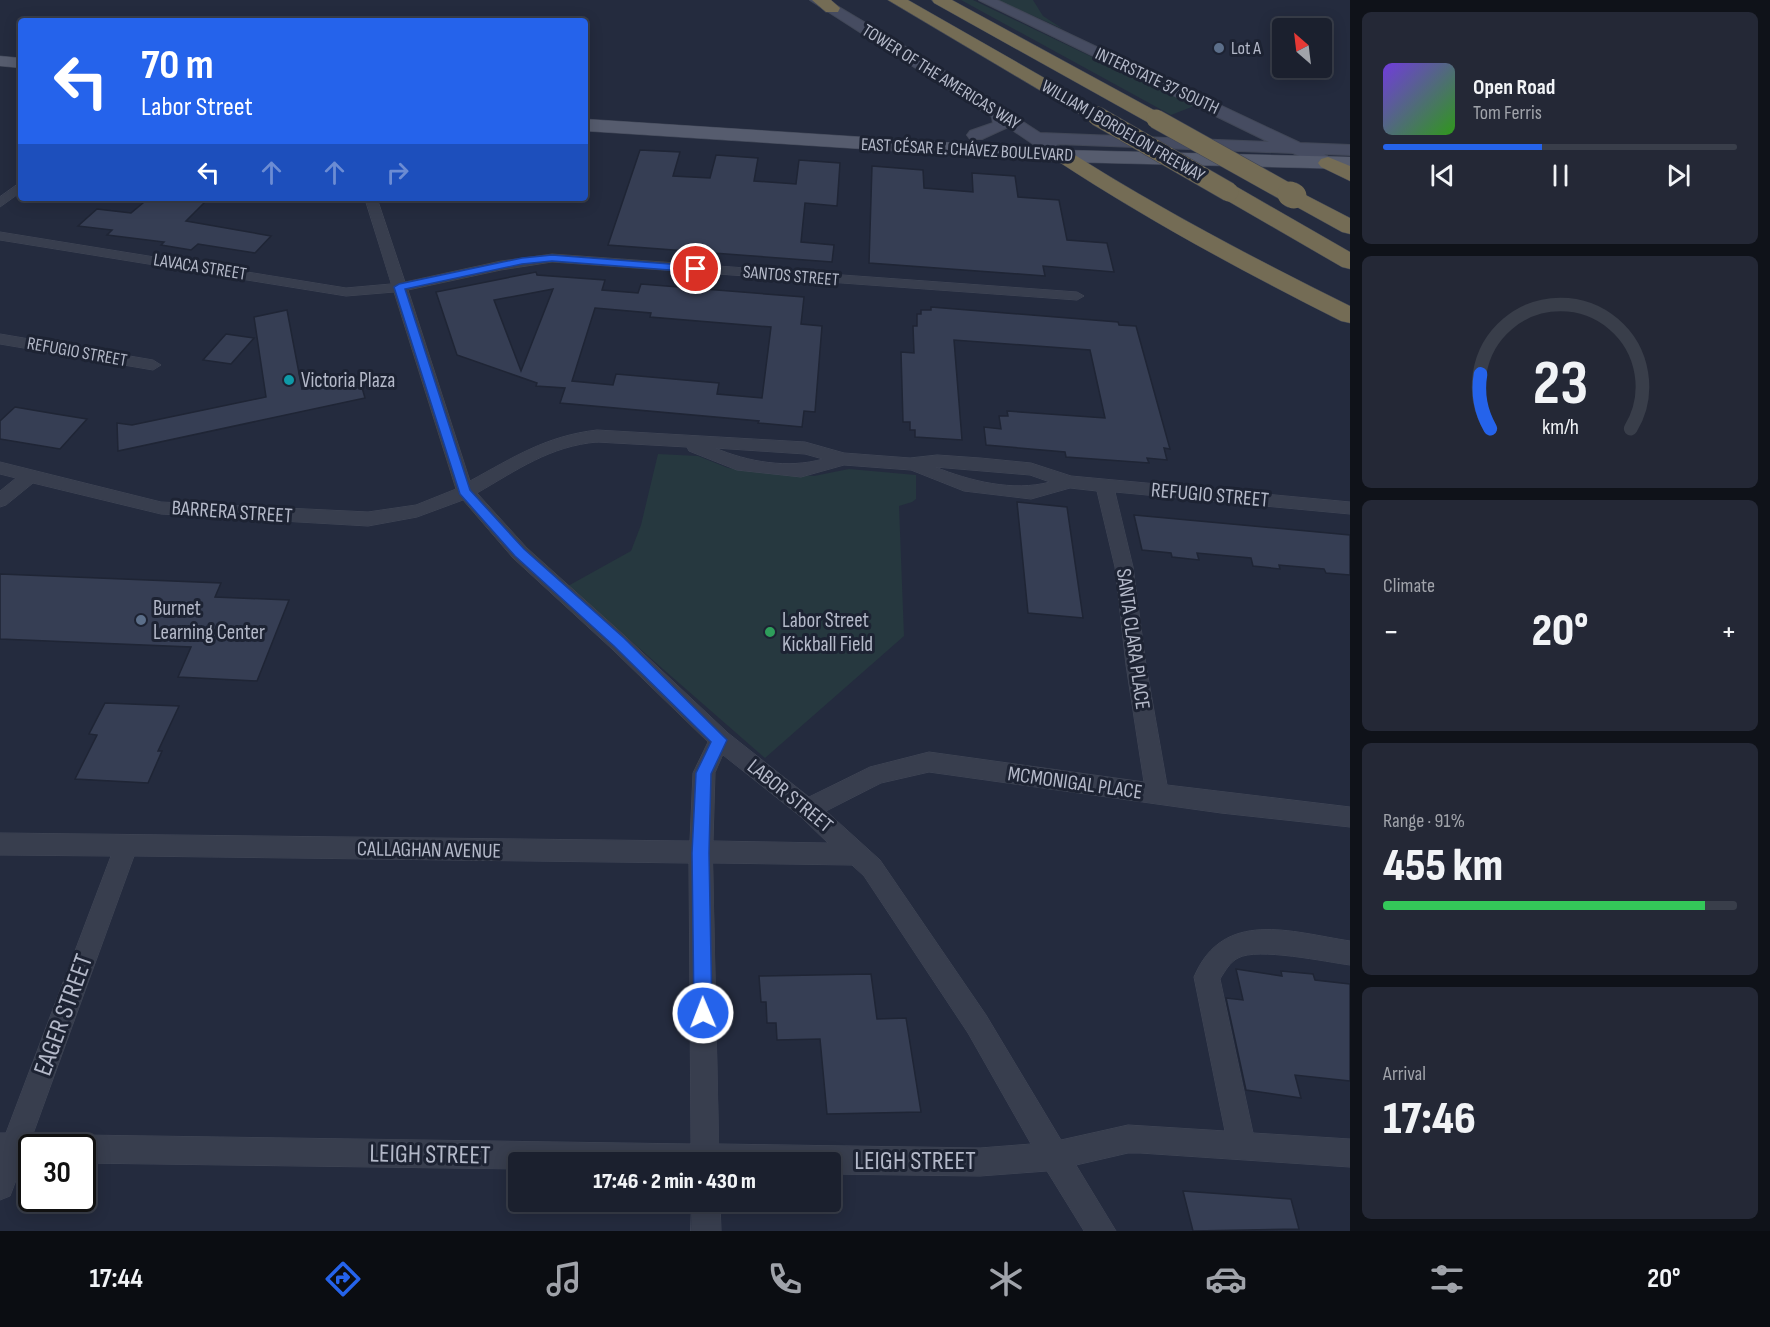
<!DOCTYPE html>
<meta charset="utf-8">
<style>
body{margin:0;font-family:"Sofia Sans Condensed",sans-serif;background:#242836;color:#f1f3f6;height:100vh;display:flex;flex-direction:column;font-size:22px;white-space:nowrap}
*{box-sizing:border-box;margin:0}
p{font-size:20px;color:#a0a3aa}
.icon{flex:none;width:33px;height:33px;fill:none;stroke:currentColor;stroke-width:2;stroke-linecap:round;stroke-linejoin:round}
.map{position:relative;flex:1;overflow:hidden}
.details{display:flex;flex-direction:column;gap:12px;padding:12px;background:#0f1219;width:420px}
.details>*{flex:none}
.hud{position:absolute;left:18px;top:18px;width:570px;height:183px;border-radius:6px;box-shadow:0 3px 15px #0003,0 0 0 2px #393e4a;background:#2563eb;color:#fff;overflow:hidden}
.needle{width:39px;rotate:332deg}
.fabs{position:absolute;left:1272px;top:18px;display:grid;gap:12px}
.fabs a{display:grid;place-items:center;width:60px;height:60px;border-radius:6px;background:#1b202e;box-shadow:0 3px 15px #0003,0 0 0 2px #393e4a;font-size:30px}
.speed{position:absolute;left:18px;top:1134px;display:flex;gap:12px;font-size:30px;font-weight:700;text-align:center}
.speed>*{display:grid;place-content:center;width:78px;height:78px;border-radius:50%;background:#1b202e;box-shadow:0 3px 15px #0003,0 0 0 2px #393e4a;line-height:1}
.speed .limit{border:3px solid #111;border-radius:9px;background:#fff;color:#111}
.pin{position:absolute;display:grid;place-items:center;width:51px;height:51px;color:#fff;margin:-26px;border:3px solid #fff;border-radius:50%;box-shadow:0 2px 6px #0007}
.me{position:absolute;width:66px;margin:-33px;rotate:359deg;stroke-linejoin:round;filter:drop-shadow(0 0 4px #0008)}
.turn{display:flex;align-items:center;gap:21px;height:126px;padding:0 24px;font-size:27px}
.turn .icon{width:78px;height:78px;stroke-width:2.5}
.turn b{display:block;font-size:42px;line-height:51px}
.lanes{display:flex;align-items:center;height:57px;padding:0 24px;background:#0003;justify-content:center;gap:30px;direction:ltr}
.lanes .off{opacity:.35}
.big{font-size:45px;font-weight:800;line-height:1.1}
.details .card{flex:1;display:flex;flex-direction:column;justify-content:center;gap:9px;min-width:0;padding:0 21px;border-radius:9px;background:#242836}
.details .dial{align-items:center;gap:0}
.dial svg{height:156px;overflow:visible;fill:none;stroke:#393e4a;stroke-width:7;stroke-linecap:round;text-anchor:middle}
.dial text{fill:#f1f3f6;stroke:none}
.song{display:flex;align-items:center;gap:18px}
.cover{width:72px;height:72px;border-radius:9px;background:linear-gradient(135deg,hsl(260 70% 55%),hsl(110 70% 35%))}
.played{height:6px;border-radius:3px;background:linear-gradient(90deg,#2563eb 45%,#393e4a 45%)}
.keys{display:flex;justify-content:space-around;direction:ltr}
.heat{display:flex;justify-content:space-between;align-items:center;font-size:33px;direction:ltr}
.charge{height:9px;border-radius:4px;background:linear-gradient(90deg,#34c759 91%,#393e4a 0)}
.trip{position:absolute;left:508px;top:1152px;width:333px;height:60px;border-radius:6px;background:#1b202e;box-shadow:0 3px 15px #0003,0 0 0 2px #393e4a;font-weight:800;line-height:60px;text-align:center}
.menu{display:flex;height:96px;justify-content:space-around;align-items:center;background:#0b0d12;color:#a0a3aa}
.menu .icon{width:42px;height:42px}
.menu .active{color:#2563eb}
.menu b{font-size:27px;color:#f1f3f6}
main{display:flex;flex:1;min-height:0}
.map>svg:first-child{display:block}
.green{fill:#26383f}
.building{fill:#363e54;stroke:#1f2535;stroke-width:1.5;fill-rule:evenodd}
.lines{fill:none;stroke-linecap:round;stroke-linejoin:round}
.minor-casing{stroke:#414757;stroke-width:1}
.secondary-casing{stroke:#414757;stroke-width:2}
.primary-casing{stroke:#414757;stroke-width:1}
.motorway-casing{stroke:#404656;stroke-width:1}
.minor{fill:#383e4e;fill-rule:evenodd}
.secondary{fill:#464c61;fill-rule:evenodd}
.primary{fill:#565c6e;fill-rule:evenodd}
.motorway{fill:#746c55;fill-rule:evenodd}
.motorway-bridge-far1-casing{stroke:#404656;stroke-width:20;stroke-linecap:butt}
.motorway-bridge-casing{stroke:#404656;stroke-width:26;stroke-linecap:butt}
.motorway-bridge-far1{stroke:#746c55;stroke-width:19}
.motorway-bridge{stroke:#746c55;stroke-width:25}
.route{fill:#2563eb;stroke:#184099;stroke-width:1.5}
.service-dot{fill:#5c6f8a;stroke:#1d2333;stroke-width:2}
.culture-dot{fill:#0f9aa8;stroke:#1d2333;stroke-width:2}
.leisure-dot{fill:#2e9e5b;stroke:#1d2333;stroke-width:2}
.labels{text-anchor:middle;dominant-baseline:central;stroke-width:6;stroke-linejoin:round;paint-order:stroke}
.far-poi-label{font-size:18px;fill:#b4b9c9;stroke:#1d2333;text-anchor:start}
.far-street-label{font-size:18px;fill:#b4b9c9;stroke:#1d2333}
.poi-label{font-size:21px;fill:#b4b9c9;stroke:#1d2333;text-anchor:start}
.street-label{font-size:21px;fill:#b4b9c9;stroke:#1d2333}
.near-street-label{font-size:26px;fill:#b4b9c9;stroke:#1d2333}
</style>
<main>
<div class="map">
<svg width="1350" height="1231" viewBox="0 0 1350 1231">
<rect width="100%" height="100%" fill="#242b3e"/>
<path class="green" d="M961,0H973L1194,106L1171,115Z
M997,0H1033L1043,16L1063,29Z
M658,454L698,456L728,468L814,476L849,469L916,475V499L912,502L899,506L904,636L765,758L568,586L631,551L641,525Z"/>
<path class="building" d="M640,150L680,152L673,176L710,178L716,155L758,158L754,181L796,184L799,160L840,163L837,206L805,203L801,242L834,245L832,262L608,245Z
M872,166L923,170L924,188L973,192L972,173L1015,176L1018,197L1059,200L1067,240L1107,243L1114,272L1043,266L1045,276L869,263Z
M149,198H209L186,221L271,236L255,253L198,244L191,250L161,245L164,242L107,235L112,230L78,226L97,209L131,213Z
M536,272L537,275L605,280L602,290L638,293L641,284L804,297L801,324L822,326L815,412L804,411L802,427L758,423L759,421L560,403L565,388L536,386L537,383L457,355L436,292ZM553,289L521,371L494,300ZM595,308L651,313L650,317L771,327L762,398L717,394L719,383L616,374L613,385L572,381Z
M931,307L1118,322L1119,325L1136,326L1170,449L1164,448L1167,460L1147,458L1149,463L1066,457L1065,452L986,445L984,427L1001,429L999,416H1008L1007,411L1105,418L1090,350L954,340L962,440L915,437V430H910V422H903L901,352L914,353L913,326H917V314H921V310H931Z
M287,310L302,389L359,377L365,398L118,451L117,423L132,425L266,397L254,317Z
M226,334L254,338L231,364L203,360Z
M15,407L56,414L87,419L60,449L0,439V421Z
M1017,502L1067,507L1083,618L1028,613Z
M1134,515L1350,535V575L1326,573L1324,569L1279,565L1280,569L1253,566L1251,558L1197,553L1199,560L1172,557L1171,553L1142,550Z
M0,574L221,583L215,597L289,600L257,681L178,677L191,647L0,639Z
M105,703L179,706L158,751H162L148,783L75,779L97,735L89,734Z
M1236,969L1282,976L1281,971L1313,974L1315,980L1350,984V1081L1295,1075L1301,1098L1246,1090L1226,998L1243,1000Z
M871,974L877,1019L906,1018L921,1112L827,1114L820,1039L777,1040L776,1023H767L766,1002H761L759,976Z
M1183,1191L1291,1199L1299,1229L1193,1231Z"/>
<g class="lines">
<defs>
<path id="minor" d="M21,182V192L0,207V197Z
M365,198H377L405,282L501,261L552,254L1077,292L1084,296L1077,300L552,262L501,270L408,290L470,481C514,457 546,436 597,430L805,442L844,453L910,458L937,455L980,458L1031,463L1071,476L1350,502V514L1115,492L1133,567L1146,665L1167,785L1350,807V827L1221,813L929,772L881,783L826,811L880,860L986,1015L1061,1140L1128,1125L1225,1131L1194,977C1223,908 1291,932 1350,941V965C1327,962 1257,947 1238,958C1230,962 1225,971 1220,979L1253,1133L1350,1139V1167L1140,1153H1128L1076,1165L1116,1231H1084L1047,1171L980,1176L831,1174V1162H519V1169L82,1163V1148H69L72,1139L82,1135L691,1144L689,863L134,856L33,1134L42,1138L46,1148H32V1162H23L10,1196L0,1200V1133H6L111,856L0,855V833L690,841L693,773L708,742L612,649L513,558L463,500L417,517L368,526L161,514L33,483L6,505L0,507V491L16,478L0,474V462L161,502L368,512L416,505L456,489L394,292L346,296L0,240V232L346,288L391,284ZM597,442L687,447L689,451L737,470L801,477L844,465L911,470L964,491L1031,499L1070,488L1097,491L1115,567L1126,665L1144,782L929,752L870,767L809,797L728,733L626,637L527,548L477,493C517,470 550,446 597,442ZM715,448L805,454L823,459C788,469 748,462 715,448ZM935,467L1030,475L1050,482C1013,492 970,481 935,467ZM723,755L801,817L828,843L713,841L715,773ZM713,863L852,865L864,876L968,1033L1031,1144L980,1148L719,1144Z
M0,334L153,360L161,365L153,370L0,344Z
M692,1202H720L721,1231H691Z"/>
<path id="secondary" d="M810,0H827L926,59L1040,133L1269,142L979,0H997L1300,143L1350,145V155L1324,154L1337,163L1334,167H1322L1293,153L1057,144L1060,148L1057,152H1045L1008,127L982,139H970L967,135L970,131L993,123L992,117Z"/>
<path id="primary" d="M0,56L21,58V68L0,66Z
M585,119L1063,150L1350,157V169L1063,162L585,131Z"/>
<path id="motorway" d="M812,0H831L840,8L838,12H826Z
M888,0H908L1104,112L1107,116L1104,120H1090Z
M932,0H952L1163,115L1166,119L1163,123H1149L934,3Z
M1063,150L1070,152C1160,209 1255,259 1350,306V323L1341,321C1244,272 1147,220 1056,160L1053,156L1056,152Z
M1328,157L1350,166V181L1321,167L1318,163L1321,159Z
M1229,186L1237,187L1350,252V269L1342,267L1221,197L1218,192L1221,187Z
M1294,189L1350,218V234L1342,232L1286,201L1283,196L1286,191Z"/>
</defs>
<use href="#minor" class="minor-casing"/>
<use href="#secondary" class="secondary-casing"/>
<use href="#primary" class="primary-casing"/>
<use href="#motorway" class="motorway-casing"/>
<use href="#minor" class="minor"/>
<use href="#secondary" class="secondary"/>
<use href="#primary" class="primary"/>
<use href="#motorway" class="motorway"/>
<defs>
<path id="motorway-bridge-far1" d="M1097,116L1229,192
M1156,119L1292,195"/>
<path id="motorway-bridge" d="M1290,194L1294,196"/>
</defs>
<use href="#motorway-bridge-far1" class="motorway-bridge-far1-casing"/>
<use href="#motorway-bridge" class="motorway-bridge-casing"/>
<use href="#motorway-bridge-far1" class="motorway-bridge-far1"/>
<use href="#motorway-bridge" class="motorway-bridge"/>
</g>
<path class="route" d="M552,255L696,266L701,269L696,272L552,261L522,264L405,289L470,490L524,549L624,638L727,740L711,774L709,853L712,1013L710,1020L703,1022L697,1020L694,1013L692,853L696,773L711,742L614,646L515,556L460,494L394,287L399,284L522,258Z"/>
<g class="service-dot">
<circle cx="1219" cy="48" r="6"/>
<circle cx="141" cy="620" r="6"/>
</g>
<circle class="culture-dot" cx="289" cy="380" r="6"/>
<circle class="leisure-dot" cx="770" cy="632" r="6"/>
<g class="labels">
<g class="far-poi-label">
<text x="1231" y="48">Lot A</text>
</g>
<g class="far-street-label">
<text transform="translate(941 77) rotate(32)">TOWER OF THE AMERICAS WAY</text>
<text transform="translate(1157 81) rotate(25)">INTERSTATE 37 SOUTH</text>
<text transform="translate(1123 131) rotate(30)">WILLIAM J BORDELON FREEWAY</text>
<text transform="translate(967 150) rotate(3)">EAST CÉSAR E. CHÁVEZ BOULEVARD</text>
<text transform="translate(200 267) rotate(9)">LAVACA STREET</text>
<text transform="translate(791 276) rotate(5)">SANTOS STREET</text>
<text transform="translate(77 352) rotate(10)">REFUGIO STREET</text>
</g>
<g class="poi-label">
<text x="301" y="380">Victoria Plaza</text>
<text x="153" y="608">Burnet<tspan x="153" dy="24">Learning Center</tspan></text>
<text x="782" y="620">Labor Street<tspan x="782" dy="24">Kickball Field</tspan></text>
</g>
<g class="street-label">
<text transform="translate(1210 495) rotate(5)">REFUGIO STREET</text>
<text transform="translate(232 512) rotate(4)">BARRERA STREET</text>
<text transform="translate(1133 639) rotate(82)">SANTA CLARA PLACE</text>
<text transform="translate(1075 783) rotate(8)">MCMONIGAL PLACE</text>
<text transform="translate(790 796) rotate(39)">LABOR STREET</text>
<text transform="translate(429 850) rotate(1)">CALLAGHAN AVENUE</text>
</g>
<g class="near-street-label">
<text transform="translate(64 1015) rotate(-70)">EAGER STREET</text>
<text transform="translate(430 1155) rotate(1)">LEIGH STREET</text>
<text x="915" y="1161">LEIGH STREET</text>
</g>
</g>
</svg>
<div class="fabs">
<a><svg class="needle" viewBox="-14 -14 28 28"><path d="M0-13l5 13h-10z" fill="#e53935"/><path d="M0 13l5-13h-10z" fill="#a0a3aa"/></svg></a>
</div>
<div class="speed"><div class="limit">30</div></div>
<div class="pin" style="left:696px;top:269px;background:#d93025"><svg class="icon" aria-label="arrive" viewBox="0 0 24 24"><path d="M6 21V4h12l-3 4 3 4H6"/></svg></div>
<svg class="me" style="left:703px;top:1013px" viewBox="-20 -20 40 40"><circle r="17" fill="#2563eb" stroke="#fff" stroke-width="3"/><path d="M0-11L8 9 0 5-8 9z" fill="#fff"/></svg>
<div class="trip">17:46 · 2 min · 430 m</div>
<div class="hud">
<div class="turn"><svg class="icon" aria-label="left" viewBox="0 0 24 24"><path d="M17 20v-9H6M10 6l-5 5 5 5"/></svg><div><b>70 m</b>Labor Street</div></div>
<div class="lanes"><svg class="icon" aria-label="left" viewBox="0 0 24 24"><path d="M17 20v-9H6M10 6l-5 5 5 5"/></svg><svg class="icon off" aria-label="ahead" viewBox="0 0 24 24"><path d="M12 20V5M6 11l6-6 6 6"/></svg><svg class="icon off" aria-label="ahead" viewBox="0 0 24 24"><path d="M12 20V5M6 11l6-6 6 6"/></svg><svg class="icon off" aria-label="right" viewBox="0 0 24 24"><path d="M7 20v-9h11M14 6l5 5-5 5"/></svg></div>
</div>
</div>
<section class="details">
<div class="card">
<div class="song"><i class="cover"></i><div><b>Open Road</b><p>Tom Ferris</p></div></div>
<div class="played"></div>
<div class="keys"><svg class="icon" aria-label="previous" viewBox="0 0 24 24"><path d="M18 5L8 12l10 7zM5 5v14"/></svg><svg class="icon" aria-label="pause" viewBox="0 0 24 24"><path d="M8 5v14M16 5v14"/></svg><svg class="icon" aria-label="next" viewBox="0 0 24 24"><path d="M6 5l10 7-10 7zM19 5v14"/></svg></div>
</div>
<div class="card dial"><svg viewBox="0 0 100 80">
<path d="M14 69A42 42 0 1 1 86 69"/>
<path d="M14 69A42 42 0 0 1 9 41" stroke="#2563eb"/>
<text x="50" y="56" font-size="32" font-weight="700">23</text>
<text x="50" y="72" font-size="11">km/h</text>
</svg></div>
<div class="card"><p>Climate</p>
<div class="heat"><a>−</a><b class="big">20°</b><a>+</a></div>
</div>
<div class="card"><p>Range · 91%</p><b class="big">455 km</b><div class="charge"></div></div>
<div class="card"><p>Arrival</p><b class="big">17:46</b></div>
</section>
</main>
<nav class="menu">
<b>17:44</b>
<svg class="icon active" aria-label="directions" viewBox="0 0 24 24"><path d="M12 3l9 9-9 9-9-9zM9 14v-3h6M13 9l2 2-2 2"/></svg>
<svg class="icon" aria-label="music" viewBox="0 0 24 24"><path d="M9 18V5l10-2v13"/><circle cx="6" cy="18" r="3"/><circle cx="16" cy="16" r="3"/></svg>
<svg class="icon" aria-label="phone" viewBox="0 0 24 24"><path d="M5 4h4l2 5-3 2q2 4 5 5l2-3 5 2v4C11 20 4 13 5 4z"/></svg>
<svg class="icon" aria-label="climate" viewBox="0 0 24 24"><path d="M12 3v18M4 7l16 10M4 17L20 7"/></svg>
<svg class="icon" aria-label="car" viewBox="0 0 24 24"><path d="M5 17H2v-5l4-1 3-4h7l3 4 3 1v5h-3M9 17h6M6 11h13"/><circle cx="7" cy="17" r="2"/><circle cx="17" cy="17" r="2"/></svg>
<svg class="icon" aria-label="filters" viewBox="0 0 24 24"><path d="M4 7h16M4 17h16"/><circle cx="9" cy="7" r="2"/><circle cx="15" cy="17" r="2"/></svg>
<b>20°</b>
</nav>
